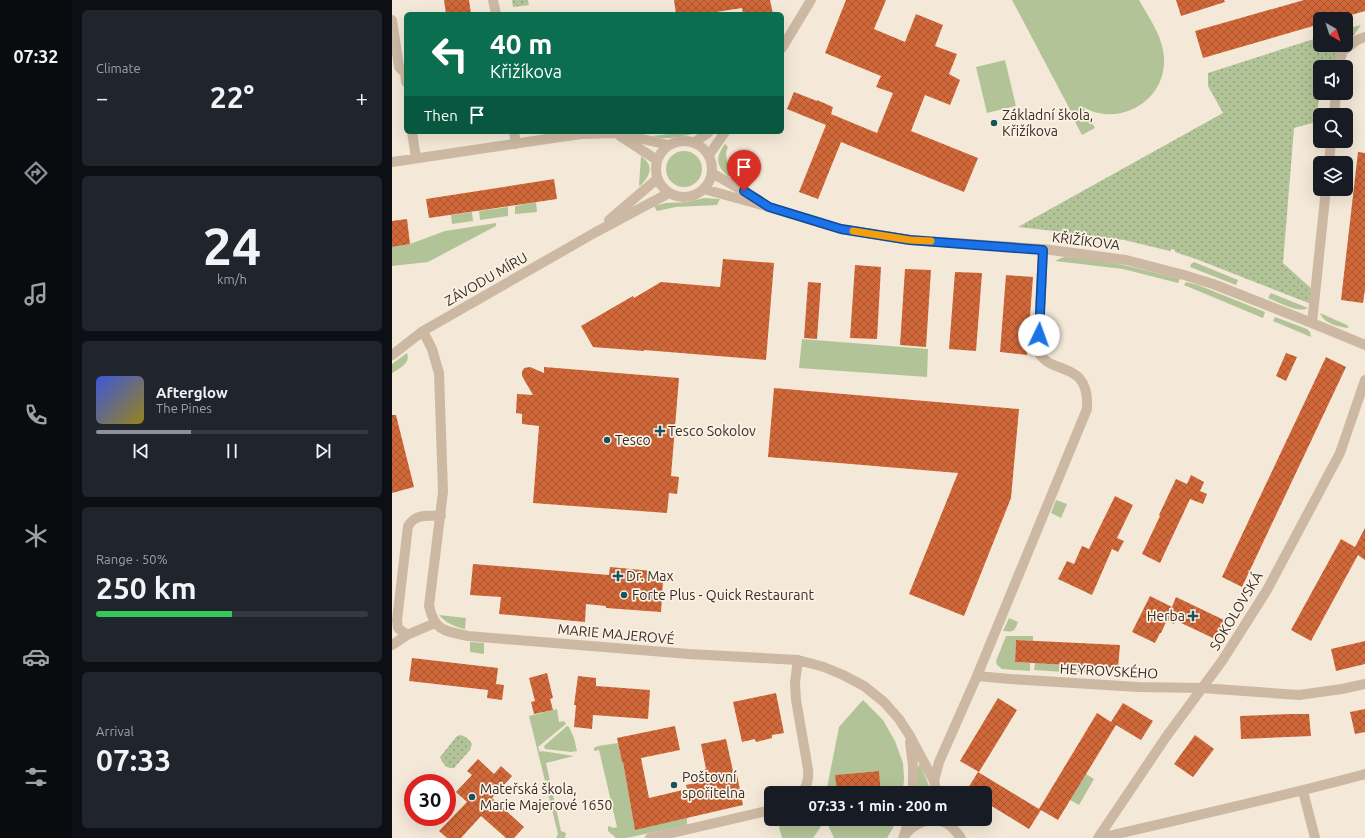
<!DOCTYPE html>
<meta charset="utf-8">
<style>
body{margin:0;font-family:Ubuntu,sans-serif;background:#20242c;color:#f1f3f6;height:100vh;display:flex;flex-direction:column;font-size:15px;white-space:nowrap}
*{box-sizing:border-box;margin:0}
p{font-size:13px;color:#9ea1a6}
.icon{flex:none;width:22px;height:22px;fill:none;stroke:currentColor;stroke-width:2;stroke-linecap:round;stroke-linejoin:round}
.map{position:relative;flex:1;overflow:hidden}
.drawer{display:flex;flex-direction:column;gap:10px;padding:10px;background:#0d0f14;width:320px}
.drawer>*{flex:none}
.hud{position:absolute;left:12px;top:12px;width:380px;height:122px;border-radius:6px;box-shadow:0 4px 16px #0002;background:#0b6e4f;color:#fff;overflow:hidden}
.needle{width:26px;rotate:141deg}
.buttons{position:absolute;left:921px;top:12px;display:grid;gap:8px}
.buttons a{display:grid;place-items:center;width:40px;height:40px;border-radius:6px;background:#171b24;box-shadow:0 4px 16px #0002;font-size:20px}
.speed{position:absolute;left:12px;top:774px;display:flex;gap:8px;font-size:20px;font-weight:700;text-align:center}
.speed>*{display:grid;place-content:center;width:52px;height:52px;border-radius:50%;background:#171b24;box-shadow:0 4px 16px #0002;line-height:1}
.speed .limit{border:6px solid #d22;background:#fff;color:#111}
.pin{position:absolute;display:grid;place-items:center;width:34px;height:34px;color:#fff;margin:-41px -17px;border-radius:50% 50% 50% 0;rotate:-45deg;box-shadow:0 0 4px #0007}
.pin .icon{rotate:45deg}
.me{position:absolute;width:44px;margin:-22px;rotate:3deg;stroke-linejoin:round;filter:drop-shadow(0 0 3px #0008)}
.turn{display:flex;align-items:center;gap:14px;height:84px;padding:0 20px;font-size:18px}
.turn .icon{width:52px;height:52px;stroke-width:2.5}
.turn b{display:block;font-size:28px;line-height:34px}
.then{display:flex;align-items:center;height:38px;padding:0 20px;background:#0003;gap:8px;font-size:15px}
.big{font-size:30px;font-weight:600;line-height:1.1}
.drawer .widget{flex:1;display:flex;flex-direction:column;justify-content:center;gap:6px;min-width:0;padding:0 14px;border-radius:6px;background:#20242c}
.drawer .dial{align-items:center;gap:0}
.dial b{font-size:52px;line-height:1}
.song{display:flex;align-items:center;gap:12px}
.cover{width:48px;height:48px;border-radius:6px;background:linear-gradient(135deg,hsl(230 70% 55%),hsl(50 70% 35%))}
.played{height:4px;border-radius:2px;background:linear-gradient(90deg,#8c9099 35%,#363941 35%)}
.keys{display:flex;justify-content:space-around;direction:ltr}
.heat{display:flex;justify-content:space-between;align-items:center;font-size:22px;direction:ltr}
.charge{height:6px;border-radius:3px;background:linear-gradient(90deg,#34c759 50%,#363941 0)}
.trip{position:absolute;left:372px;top:786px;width:228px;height:40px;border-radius:6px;background:#171b24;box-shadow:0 4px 16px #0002;font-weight:600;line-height:40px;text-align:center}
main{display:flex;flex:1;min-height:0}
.dock{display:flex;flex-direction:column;width:72px;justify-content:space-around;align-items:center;background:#090b0e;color:#9ea1a6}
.dock .icon{width:28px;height:28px}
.dock .current{color:#8c9099}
.dock b{font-size:18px;color:#f1f3f6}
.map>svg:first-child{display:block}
.grass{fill:#b2c497}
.park{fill:url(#park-dots)}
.building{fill:url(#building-cross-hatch)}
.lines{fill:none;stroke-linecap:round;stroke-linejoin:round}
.minor{stroke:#cdb9a3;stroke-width:10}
.tertiary{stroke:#cdb9a3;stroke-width:10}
.route-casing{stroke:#114b97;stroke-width:10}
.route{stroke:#1a73e8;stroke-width:7}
.slow{stroke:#f59e0b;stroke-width:7}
.poi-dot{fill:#18535c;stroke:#fbf2e5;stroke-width:1.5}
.labels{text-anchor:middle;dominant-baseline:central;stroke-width:3.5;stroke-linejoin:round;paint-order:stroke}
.poi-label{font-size:14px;fill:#372c26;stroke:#fbf2e5;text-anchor:start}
.street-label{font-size:14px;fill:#372c26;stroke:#fbf2e5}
</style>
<main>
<nav class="dock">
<b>07:32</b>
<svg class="icon current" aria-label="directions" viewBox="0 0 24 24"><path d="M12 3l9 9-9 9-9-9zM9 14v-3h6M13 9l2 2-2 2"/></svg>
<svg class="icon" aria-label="music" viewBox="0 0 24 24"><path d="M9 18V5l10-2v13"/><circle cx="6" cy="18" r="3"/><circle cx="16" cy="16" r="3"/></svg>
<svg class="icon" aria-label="phone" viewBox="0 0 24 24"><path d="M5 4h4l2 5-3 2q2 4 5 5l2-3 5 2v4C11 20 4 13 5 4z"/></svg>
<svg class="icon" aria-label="climate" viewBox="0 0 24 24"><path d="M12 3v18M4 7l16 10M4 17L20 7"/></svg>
<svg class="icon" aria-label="car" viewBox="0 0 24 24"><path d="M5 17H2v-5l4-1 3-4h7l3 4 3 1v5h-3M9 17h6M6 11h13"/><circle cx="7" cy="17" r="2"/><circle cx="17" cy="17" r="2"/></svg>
<svg class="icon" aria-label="filters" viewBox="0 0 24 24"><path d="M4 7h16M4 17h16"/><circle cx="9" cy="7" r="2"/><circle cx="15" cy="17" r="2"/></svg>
</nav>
<section class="drawer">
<div class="widget"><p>Climate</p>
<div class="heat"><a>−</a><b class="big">22°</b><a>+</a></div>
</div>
<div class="widget dial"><b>24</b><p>km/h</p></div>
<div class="widget">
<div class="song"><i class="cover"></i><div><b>Afterglow</b><p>The Pines</p></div></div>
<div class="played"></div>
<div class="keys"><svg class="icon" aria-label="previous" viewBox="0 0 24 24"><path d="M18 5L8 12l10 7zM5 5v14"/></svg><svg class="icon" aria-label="pause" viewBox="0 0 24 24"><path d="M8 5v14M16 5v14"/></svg><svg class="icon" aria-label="next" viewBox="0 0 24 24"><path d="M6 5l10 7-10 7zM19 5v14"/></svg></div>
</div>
<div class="widget"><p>Range · 50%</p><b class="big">250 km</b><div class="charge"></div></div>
<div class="widget"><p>Arrival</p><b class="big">07:33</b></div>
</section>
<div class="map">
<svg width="973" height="838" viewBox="0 0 973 838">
<defs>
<pattern id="park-dots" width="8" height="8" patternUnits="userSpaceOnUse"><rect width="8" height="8" fill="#b2c497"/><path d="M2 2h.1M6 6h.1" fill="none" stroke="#929f7b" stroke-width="1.8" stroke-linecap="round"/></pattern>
<pattern id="building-cross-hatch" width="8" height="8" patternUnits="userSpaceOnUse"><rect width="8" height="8" fill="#d16839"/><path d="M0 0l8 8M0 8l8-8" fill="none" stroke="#aa5630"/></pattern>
</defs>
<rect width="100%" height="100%" fill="#f4e9d8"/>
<path class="grass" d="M620,0H747C757,18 772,38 772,59C774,101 727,128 691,107L703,128L690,135L682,120L683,119Z
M613,60L624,106L595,113L584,67Z
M292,132H306C295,136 271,141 261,136Z
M333,144L336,147C332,156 335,162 341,170L337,177C324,166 323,158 333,144Z
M274 169a18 18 0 1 1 36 0a18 18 0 1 1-36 0Z
M249,156C263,166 258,176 248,186L247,185Z
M312,198L328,199L325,205L284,207L265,211L262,206L274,203L295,202Z
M144,202L145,212L123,214V206Z
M116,207V216L88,220L87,211Z
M80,212L81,221L60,224L59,215Z
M104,223V226L36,262L0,266V247L18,244L53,231Z
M673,257C712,259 750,269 788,279L786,283L731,269L663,261L669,258Z
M802,262L846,280L844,285L798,267L799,264Z
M794,282L806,285L873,312L871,318L792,285Z
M879,293L916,308C907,314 886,302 876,298Z
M928,313L955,325L957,328C947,327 932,324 928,313Z
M883,317L915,329L918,332L919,337L881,321Z
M410,339L536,349L535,377L407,368Z
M15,353C19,364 7,368 0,373V364Z
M664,500L675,504L669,518L659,513Z
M47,615L74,618L73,629C63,627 54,623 47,615Z
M617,618L626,622C622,632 622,632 611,631Z
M614,636H641V641L624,640L623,662L638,663V671L610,669L605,665L604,661Z
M78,642L92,643V654L78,652Z
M643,663L672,665L671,672L642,670Z
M677,665L706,667L705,673L677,672Z
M471,700L491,720L503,741L511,763L512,777L511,793H489L487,771L444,775L445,793H434L447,727Z
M165,709L167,722L172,721L174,724L146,747L148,752L150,751L182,756L154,763L169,831L174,833L173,838H164L166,834L137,716Z
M175,726L177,727L182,738L185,751L179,752L153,749L152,746Z
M226,743L230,762H231L243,829L295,818V825L234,838H224L216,831V826L222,828L225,827L207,750L202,751V748L206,746Z
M528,764L540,793H526V767Z
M694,774L702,779L687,805L678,800Z
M415,819H427L430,825L421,838H390L387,827L389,825Z
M470,819H506L495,838H442L436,825L461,822Z"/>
<path class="park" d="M120,0H136L137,5L121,7Z
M969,25L956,43L954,45V29Z
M928,37V45H954L943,67H928V89L924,122L902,128L891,263L921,290L919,304L804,259L783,252V250L779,249L778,251L732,240L694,235L693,233L689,232V234L626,227L831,113L816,86V73Z
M69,735C74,737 77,739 80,744L78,750L62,768C54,769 51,764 48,757L65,736Z"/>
<path class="building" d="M52,0H77L79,14H54Z
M282,0H378L381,14H351L350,8L311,14H284Z
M454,0H494L482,29L513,42L524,14L551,25L543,46L565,54L557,74L568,80L558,105L533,95L519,131L586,158L572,192L449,142L426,199L407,192L434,125L395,109L402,92L425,101V100L441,107L439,114L485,133L501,93L484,87L489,76L433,53Z
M784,0H832L833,2L789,16Z
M912,0H973V11L945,19H928V24L811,58L803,31Z
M966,152L973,153V289L971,303L949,300Z
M162,179L165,199L37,218L34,199Z
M15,219L18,244L0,247V221Z
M331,259L382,263L374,360L252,350V351L201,347L189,326L241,296L242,298L269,282L328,287Z
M463,265L489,267L485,339L458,338Z
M513,269L539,270L534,347L508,345Z
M563,272L590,273L584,351L557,349Z
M614,275L641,277L635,355L608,352Z
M416,282L429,283L425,339L412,338Z
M894,353L905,357L894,381L884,376Z
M934,357L954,367L850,587L830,577Z
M138,367L152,373V367L287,378L279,476L287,477L285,494L277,493L275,513L141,503L147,426L130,424V414L124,413L125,394L141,395L130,376V372L132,368Z
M382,388L627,409L619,498L572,616L517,594L566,473L376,457Z
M0,415H4L22,487L0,493Z
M799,475L812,482L808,491L815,494L811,504L798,499L768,563L750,554L768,516L767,515L784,479L795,484Z
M723,496L741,505L725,538L732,541L726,552L720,549L700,595L666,579L675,561L682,564L690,546L697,549Z
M973,528V560L966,555L919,641L899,630L949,539L963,547Z
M81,564L217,575L218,567L260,571L259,580L271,581L269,612L214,608V606L194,604L193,622L107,614L109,597L78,595Z
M758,596L780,607L784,597L834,621L825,640L783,620L782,624L775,620L769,633H768L763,643L740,632Z
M624,640L728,645L726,668L623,662Z
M973,641V664L944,671L939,649Z
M20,658L106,668L104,684L112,685L110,700L95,698L96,690L17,681Z
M155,673L161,698L158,699L161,710L142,714L139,702L143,701L137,678Z
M186,676L204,678V686L258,690L256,719L201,715L200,729L182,727L184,705H182Z
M384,693L392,733L380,735V738L364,742L363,739L350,742L341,702Z
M606,698L625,710L587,772L568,761Z
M731,703L761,721L749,740L724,725L666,820L649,810L637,829L593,802V793H573L586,772L647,809L705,713L719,722Z
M973,709V732L963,734L958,712Z
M900,714H917L919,736L849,739L848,716Z
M283,726L288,750L249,758L257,798L295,789L294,785L313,781L310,770L314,769L309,744L334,739L341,771L344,770L351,805L243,830L231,762H230L225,738Z
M803,735L822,749L801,777L782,764Z
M86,759L102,774L109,766L120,776L100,798L132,827L122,838H114L89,816L69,838H55L47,831L75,802L64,792L80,775L75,771Z
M487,771L489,793H445L443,775Z"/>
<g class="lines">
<path class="minor" d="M101,0L104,14
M0,20L7,67L13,73L14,82
M390,48L419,0
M946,67L951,51L965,40L973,37
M942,115L944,93
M20,132L24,158
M122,132L124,144
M228,136L265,160
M264 169a28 28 0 1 1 56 0a28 28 0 1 1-56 0Z
M303,142L317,132
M317,155L333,132
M0,162L189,134L225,133L276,145
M937,163L939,141
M320,173L367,200
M312,189L377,207L449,229L518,240L651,249L734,260L792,275L821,284L920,323L973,345
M217,220L265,179
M920,323L934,189
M31,331L40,349L47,373L51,492L37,606C43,631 52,631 76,636L297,654L406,660L432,667L451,675L472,686L492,702L507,719L518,736L542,781
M0,355L31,331L204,232L277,193
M15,635L6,628L5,620L16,526C24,513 35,516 49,516
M0,645L15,635L43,623
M406,660L403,682L404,700L416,769C417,778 416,785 410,793
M585,676L618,679L746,687L810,688L907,695L950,689L973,684
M518,742L521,766V793
M911,791L923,838
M545,793L542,781L547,762L585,676L695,409C698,358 658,377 646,351L651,249
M512,836L517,819
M258,838L379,810
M706,838L774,737L830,661L875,590L948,453L973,380"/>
<path class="tertiary" d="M511,838C520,823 540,815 556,824C562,828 565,833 569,838
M708,838C796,817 885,798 973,774"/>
</g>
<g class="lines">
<defs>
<path id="route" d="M352,191L377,207L449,229L518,240L651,250L647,335"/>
</defs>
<use href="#route" class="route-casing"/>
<use href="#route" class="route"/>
<path class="slow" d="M461,231L518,240L539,241"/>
</g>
<g class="poi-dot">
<circle cx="602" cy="123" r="4"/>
<path d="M266 425h4v4h4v4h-4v4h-4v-4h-4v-4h4z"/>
<circle cx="215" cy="440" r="4"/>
<path d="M224 570h4v4h4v4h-4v4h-4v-4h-4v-4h4z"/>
<circle cx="232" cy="595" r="4"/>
<path d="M799 610h4v4h4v4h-4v4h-4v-4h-4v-4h4z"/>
<circle cx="282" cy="785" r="4"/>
<circle cx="80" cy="797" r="4"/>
</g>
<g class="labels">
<g class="poi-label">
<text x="610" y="115">Základní škola,<tspan x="610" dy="16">Křižíkova</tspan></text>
<text x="276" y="431">Tesco Sokolov</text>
<text x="223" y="440">Tesco</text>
<text x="234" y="576">Dr. Max</text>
<text x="240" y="595">Forte Plus - Quick Restaurant</text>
<text x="793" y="616" text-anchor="end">Herba</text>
<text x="290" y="777">Poštovní<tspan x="290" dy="16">spořitelna</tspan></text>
<text x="88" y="789">Mateřská škola,<tspan x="88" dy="16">Marie Majerové 1650</tspan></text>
</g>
<g class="street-label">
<text transform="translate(694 241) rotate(7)">KŘIŽÍKOVA</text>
<text transform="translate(94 279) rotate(-30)">ZÁVODU MÍRU</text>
<text transform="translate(844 611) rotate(-59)">SOKOLOVSKÁ</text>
<text transform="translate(224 634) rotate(5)">MARIE MAJEROVÉ</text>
<text transform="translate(717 671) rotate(3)">HEYROVSKÉHO</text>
</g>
</g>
</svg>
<div class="buttons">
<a><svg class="needle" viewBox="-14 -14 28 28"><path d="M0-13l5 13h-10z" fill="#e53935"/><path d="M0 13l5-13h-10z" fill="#9ea1a6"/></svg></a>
<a><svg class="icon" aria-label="sound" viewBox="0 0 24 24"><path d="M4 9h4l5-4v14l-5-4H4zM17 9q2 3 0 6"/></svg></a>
<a><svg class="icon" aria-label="search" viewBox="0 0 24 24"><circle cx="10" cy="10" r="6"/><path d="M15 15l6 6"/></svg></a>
<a><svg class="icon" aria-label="layers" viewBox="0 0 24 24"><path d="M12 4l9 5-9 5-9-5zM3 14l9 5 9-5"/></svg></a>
</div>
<div class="speed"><div class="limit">30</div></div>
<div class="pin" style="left:352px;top:191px;background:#d93025"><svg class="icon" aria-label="arrive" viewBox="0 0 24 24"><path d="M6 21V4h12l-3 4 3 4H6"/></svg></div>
<svg class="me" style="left:647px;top:335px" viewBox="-20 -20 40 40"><circle r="19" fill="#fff"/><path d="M0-13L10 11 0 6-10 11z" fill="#1a73e8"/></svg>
<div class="trip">07:33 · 1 min · 200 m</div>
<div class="hud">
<div class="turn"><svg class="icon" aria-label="left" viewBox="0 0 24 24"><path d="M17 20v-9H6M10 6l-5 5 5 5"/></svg><div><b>40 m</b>Křižíkova</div></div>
<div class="then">Then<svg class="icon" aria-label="arrive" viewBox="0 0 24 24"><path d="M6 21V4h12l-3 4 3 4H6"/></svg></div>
</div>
</div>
</main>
